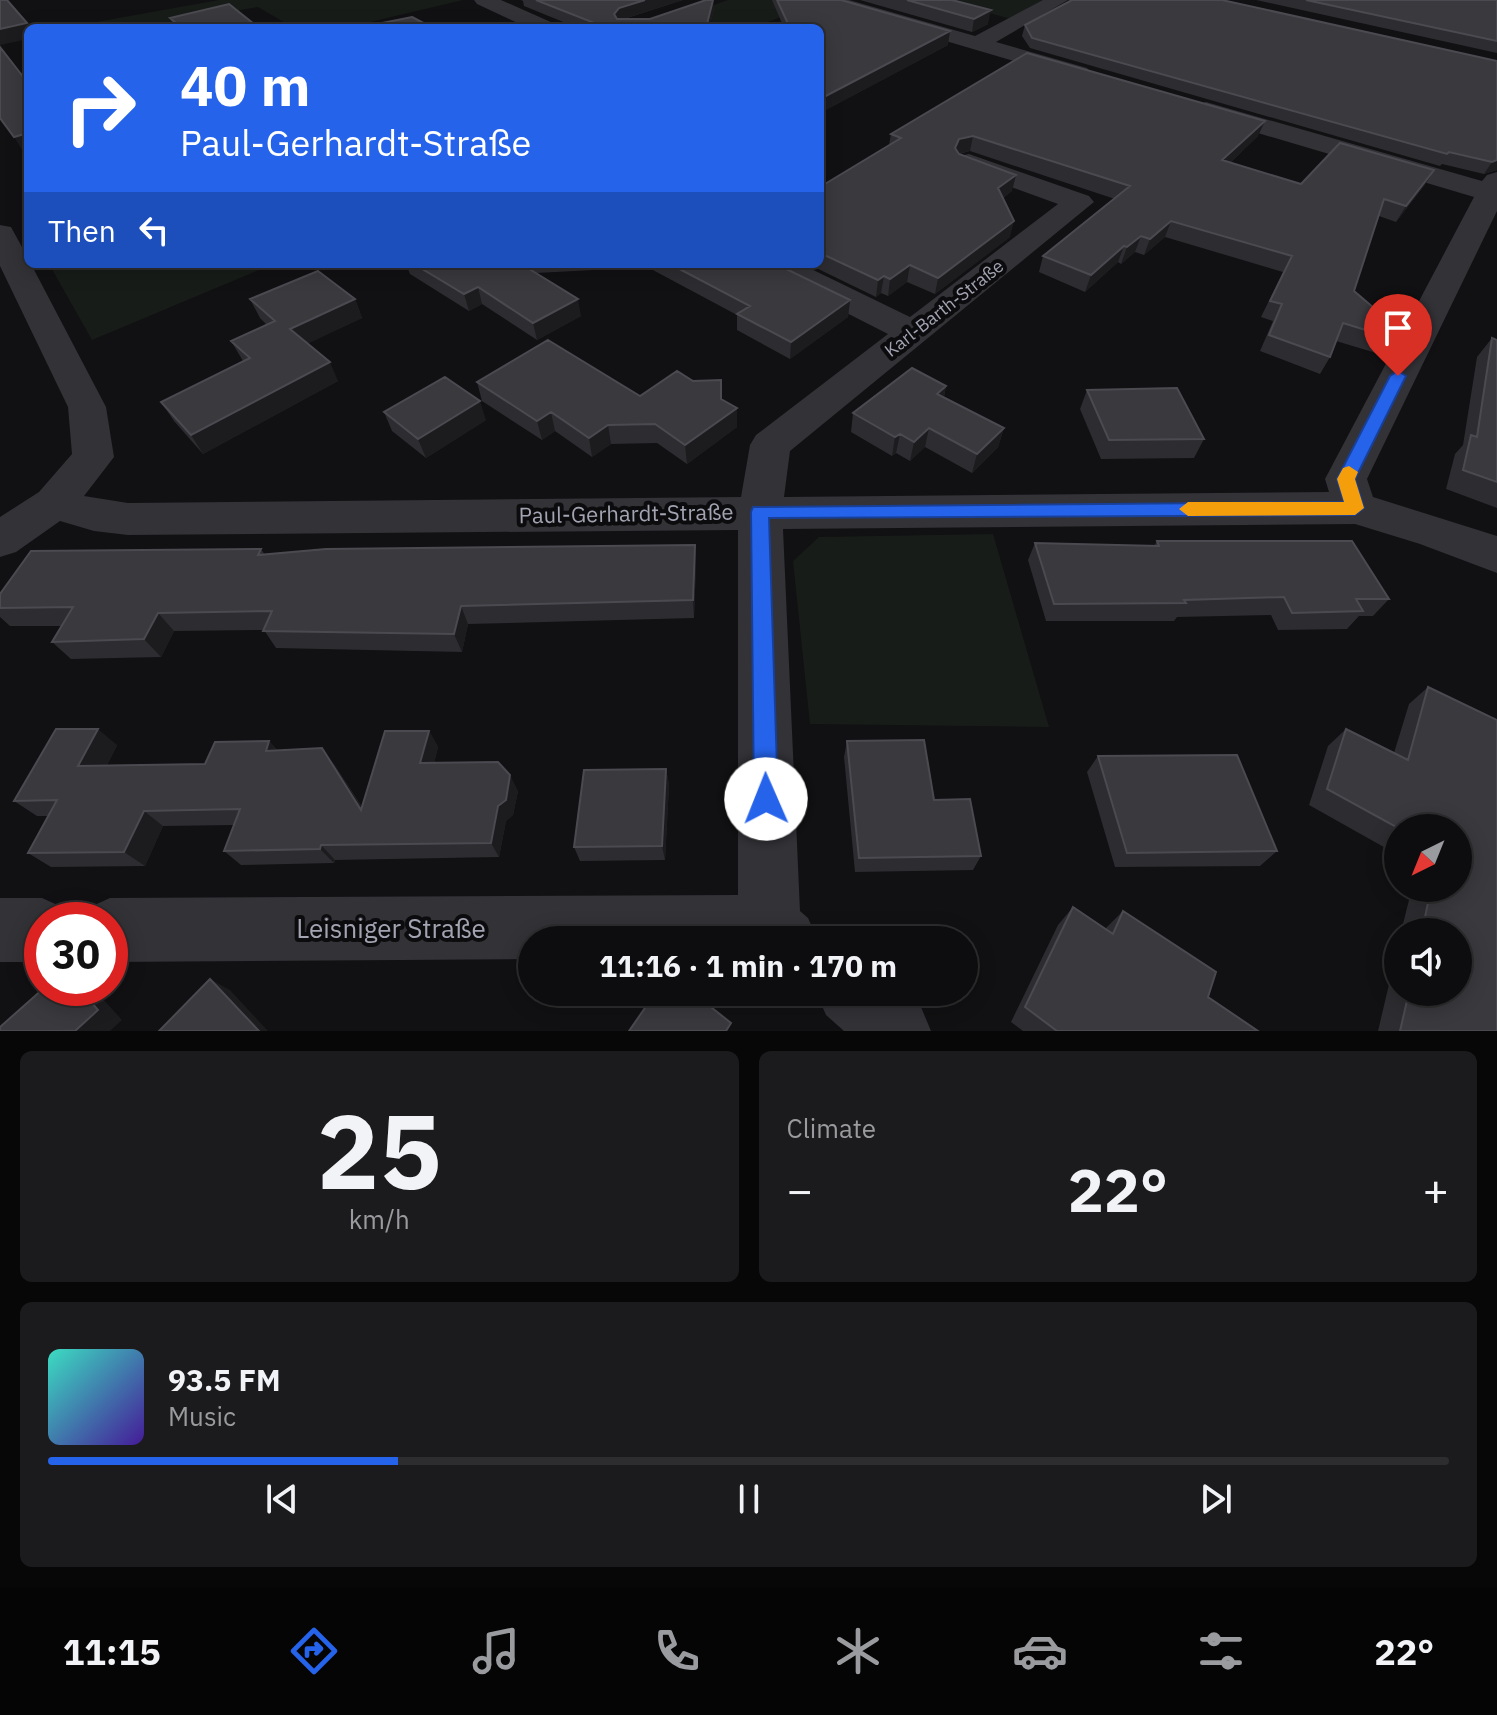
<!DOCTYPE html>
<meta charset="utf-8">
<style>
body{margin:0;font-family:"IBM Plex Sans",sans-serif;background:#1b1a1c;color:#f1f3f6;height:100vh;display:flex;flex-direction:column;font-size:30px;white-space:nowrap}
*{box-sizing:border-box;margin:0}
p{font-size:26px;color:#9a9b9e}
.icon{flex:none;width:44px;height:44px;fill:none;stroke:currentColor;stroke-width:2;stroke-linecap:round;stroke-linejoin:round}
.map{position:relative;height:1031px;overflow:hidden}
.drawer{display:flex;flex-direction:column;gap:20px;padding:20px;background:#070708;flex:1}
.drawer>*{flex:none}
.banner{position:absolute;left:24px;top:24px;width:800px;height:244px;border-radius:12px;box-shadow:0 4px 20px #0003,0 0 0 2px #2d2c2e;background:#2563eb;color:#fff;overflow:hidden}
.needle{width:52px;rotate:223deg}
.fabs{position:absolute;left:1384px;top:814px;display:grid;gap:16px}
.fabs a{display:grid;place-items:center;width:88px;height:88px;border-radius:50%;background:#0d0c0e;box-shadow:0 4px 20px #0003,0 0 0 2px #2d2c2e;font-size:40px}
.speed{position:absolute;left:24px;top:902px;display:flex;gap:16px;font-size:40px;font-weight:700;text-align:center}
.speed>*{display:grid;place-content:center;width:104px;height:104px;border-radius:50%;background:#0d0c0e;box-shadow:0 4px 20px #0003,0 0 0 2px #2d2c2e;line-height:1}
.speed .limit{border:12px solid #d22;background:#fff;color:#111}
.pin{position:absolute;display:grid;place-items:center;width:68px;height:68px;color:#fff;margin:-82px -34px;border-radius:50% 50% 50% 0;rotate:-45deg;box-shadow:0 0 8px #0007}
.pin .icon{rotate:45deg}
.me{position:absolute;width:88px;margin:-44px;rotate:359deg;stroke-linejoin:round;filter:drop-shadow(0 0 6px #0008)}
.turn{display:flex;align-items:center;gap:28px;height:168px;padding:0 24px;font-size:36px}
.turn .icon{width:104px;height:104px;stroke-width:2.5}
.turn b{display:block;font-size:56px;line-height:68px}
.then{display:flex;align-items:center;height:76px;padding:0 24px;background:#0003;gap:16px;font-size:30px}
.big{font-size:60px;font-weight:700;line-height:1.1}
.drawer .tile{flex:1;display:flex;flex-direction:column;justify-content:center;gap:12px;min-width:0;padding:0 28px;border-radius:12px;background:#1b1a1c}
.drawer .dial{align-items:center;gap:0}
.dial b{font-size:104px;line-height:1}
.song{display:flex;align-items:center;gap:24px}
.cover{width:96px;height:96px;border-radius:12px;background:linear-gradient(135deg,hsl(170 70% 55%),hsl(260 70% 35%))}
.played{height:8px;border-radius:4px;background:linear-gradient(90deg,#2563eb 25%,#2d2c2e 25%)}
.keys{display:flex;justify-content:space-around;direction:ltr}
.heat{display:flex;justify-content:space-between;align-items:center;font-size:44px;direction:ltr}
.drawer .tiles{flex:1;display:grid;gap:20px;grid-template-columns:1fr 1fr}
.tile:last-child{grid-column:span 2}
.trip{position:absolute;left:518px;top:926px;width:460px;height:80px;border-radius:40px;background:#0d0c0e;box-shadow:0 4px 20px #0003,0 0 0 2px #2d2c2e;font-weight:700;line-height:80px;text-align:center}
.dock{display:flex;height:128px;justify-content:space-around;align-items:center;background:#050506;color:#9a9b9e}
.dock .icon{width:56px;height:56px}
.dock .current{color:#2563eb}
.dock b{font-size:36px;color:#f1f3f6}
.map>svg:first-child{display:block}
.green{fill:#171c19}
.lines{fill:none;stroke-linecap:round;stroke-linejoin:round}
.minor{fill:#323237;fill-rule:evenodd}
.wall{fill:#2d2c30}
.shaded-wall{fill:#1c1b1e}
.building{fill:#39393e;stroke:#4a4a50;stroke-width:2}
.route{fill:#2563eb;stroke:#184099;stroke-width:2}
.slow{fill:#f59e0b}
.labels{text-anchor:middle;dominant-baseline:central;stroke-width:8;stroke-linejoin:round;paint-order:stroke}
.far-street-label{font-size:18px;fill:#a2a4b2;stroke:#0c0b0d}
.street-label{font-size:22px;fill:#a2a4b2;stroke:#0c0b0d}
.near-street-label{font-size:26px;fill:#a2a4b2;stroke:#0c0b0d}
</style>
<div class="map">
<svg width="1497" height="1031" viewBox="0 0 1497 1031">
<rect width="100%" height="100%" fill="#111012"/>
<path class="green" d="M219,0H463L345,28H294L258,7L142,28L74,26Z
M728,0H814L821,2L752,28H731L688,14Z
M941,0H1047L1011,19Z
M49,264H273L92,340Z
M993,534L1049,727L810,724L793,561L819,537Z"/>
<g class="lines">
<path class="minor" d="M474,0H501L553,23L556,28H528L477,4Z
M817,0H849L975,36L1043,0H1068L996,42L1087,68L1091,73L1087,78H1071L820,4Z
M1206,102L1482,181L1487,175L1497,172V211L1367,479L1373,497L1497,536V573L1420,544L1355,524L783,529L800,911L808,918L818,940H532V959L110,962V920H83L88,908L110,898L738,895V530L128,535L94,531L60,521L16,552L0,557V517L39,492L72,454L68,407L0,266V225L11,227L28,258V264H31L106,407L114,457L84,496L128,503L741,497L750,445L756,435L888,334L764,271L759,264H801L910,317L1058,204L959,168L955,162L959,156L969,154L1089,196L1094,202L790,451L784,497L1329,492L1325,479L1474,197L1197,115L1193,110L1197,105Z
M0,898H42L64,908L69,920H42V962H0Z
M816,992H902L921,1007L931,1031H844L826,1015Z"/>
</g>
<path class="wall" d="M521,0H683L624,19H650L714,9L709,28H578L524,6L523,1Z
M772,0H841L948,45L820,113V28H784Z
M860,0H952L988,24L972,32Z
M1256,0H1497V53Z
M170,18L259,28H175Z
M1025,25L1497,61V170L1484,174L1442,164L1440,166L1030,48L1022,36Z
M891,134L1258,136L1230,163L1301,184L1434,170L1424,186L1396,222L1379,216L1354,291L1398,340L1386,356L1336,341L1330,357L1320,374L1260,351L1273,321L1261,317L1283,272L1165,237L1144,255L1135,252L1121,264L1118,262L1085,292L1039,272L1043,256L1115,199L970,151L959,154L1012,191L1003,198L1010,237L935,294L907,282L888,296L881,293L876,297L808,264H820V187L889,145Z
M406,264H776L850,300L848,317L790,359L737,330V315L651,269V267L536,273L581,316L537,340L482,304L469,311L410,274Z
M250,299H355L362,318L308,343L338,381L203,454L174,421L161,402L243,361L231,341L267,325L260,318Z
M1492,338L1497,340V508L1446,489L1455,454L1463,445L1477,357Z
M477,382L640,396L722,399L737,427L687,464L657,443L611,444L592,457L555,431L542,440L482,401Z
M946,386L944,397L1004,428L998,447L972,473L925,447L910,461L896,453L892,456L851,432L853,413Z
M1087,390L1204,439L1194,458L1101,459L1080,409Z
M384,412L486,420L426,458L392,431Z
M1157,541L1389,599L1373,616H1359L1347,629L1278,630L1271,615L1177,617L1174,621H1046L1028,560L1035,543L1154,546Z
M695,545L696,564L694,618L468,624L462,652L276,648L264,630L174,631L161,657L71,659L52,642L62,626H10L0,617V594L261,549L265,555Z
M1428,687L1497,720V1031H1378L1398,946V992H1458V932H1401L1412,888H1458V828H1398V855L1309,805L1328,746L1346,729L1394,753L1409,704Z
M429,731L438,747L434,763L518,791L513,815L506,821L499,857L335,860L334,863L241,865L224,851L234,825L163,826L145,866L51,867L28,853L48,816H37L14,801L117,745L107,765L205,764L269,741L277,750L334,764L362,807Z
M847,741L934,800L981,856L973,870L855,872L844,757Z
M1098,756L1277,851L1260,866L1115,867L1087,772Z
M666,769L669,785L665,860L580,861L574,847Z
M1073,907L1105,929L1123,911L1208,997L1258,1031H1023L1011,1022L1058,925Z"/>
<path class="shaded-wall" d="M645,0H683L620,20L615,26L614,14L619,8Z
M713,0L714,9L709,28H706Z
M991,10L988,24L972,32L974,19Z
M27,23L30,28H28V39L0,45V29Z
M950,31L948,45L820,113V99Z
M1265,121L1258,136L1216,176L1222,160Z
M28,133V152L24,153L14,137Z
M973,136L970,151L956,154L955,148L959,139Z
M1497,160V170L1484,174L1492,162Z
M1434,170L1424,186L1396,222L1406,206Z
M1016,175L1012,191L994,204L998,188Z
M1014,221L1010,237L935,294L938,278Z
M1171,221L1165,237L1144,255L1150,239Z
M1141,236L1135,252L1121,264L1127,247Z
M1124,246L1118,262L1085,292L1091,275Z
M910,265L907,282L888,296L890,279Z
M884,276L881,293L876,297L878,280Z
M478,287L482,304L469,311L464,294Z
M355,299L362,318L299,348L290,329Z
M578,299L581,316L537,340L533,323Z
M850,300L848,317L790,359L791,342Z
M330,362L338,381L203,454L191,435Z
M946,386L942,405L937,394Z
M480,401L486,420L426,458L418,439Z
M737,408V427L687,464L685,445Z
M551,412L555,431L542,440L537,421Z
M608,425L611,444L592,457L589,438Z
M929,428L925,447L910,461L914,442Z
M1004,428L998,447L972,473L977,454Z
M900,434L896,453L892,456L895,437Z
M695,545L696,564L694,618L693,600Z
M461,606L468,624L462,652L454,634Z
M158,613L174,631L161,657L144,639Z
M98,729L117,745L99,781L78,766Z
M429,731L438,747L430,779L420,763Z
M269,741L283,757L266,751Z
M322,748L334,764L373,825L361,810Z
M666,769L669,785L665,860L662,846Z
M510,775L518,791L513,815L506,821L499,857L491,843L498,806Z
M144,811L163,826L145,866L124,852Z
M321,845L335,860L334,863L320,849Z
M210,979L230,990L268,1031H259Z
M79,988H93L122,1020L110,1031H75Z"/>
<path class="building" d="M0,0H7L27,23L0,29Z
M536,0H645L619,8L614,14L617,19H650L706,0H713L706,28H607Z
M777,0H841L950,31L820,99V28H790Z
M907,0H952L991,10L974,19Z
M1072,0H1222L1497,61V160L1492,162L1449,152L1447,154L1032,38L1025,25Z
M1306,0H1497V41Z
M229,4L259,28H182L170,18Z
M412,17L433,28H357Z
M0,47L28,83V133L14,137L0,118Z
M1027,53L1265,121L1222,160L1301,184L1340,143L1434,170L1406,206L1384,199L1354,291L1402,332L1398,340L1343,323L1330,357L1269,335L1282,304L1270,301L1292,256L1171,221L1150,239L1141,236L1127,247L1124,246L1091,275L1043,256L1130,186L973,136L959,139L955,148L959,154L1016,175L998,188L1014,221L938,278L910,265L890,279L884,276L878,280L820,253V187L901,138L891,134Z
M414,264H521L578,299L533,323L478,287L464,294Z
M670,264H776L850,300L791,342L737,314L750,306Z
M318,271L355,299L290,329L330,362L191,435L161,402L250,358L231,341L275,321L250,299Z
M1492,338L1497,340V482L1463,470L1471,435L1477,437Z
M548,340L640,396L677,371L693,381L721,380V399L737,408L685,445L655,424L608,425L589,438L551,412L537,421L477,382Z
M912,368L946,386L937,394L1004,428L977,454L929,428L914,442L900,434L895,437L853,413Z
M445,377L480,401L418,439L384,412Z
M1177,388L1204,439L1109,440L1087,390Z
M1157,541H1352L1389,599H1356L1363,611L1292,613L1284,597L1184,600L1186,603L1054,604L1035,543L1159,546Z
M695,545L693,600L461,606L454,634L263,631L272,611L158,613L144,639L52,642L73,607L0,608V594L31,551L261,549L258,555L326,549Z
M1428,687L1497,720V1031H1400L1409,992H1458V932H1422L1431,888H1458V828H1398L1327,789L1346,729L1408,760Z
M56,729H98L78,766L205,764L215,742L269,741L266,751L322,748L361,810L385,731H429L420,763L498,762L510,775L506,800L498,806L491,843L321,845L320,849L224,851L240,809L144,811L124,852L28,853L57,800L14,801Z
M924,740L934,800L970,799L981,856L859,858L847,741Z
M1237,755L1277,851L1127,853L1098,756Z
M666,769L662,846L574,847L584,770Z
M1073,907L1113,934L1123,911L1216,972L1208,997L1258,1031H1057L1025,1007Z
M210,979L259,1031H159Z
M44,988H79L98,1010L75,1031H0V1027Z
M656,992H692L731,1023L726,1031H629Z"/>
<path class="route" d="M1398,371L1406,376L1355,479L1364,508L1355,515L769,518L778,799L774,807L766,810L758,807L754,799L751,512L753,507L1344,502L1337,479L1390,376Z"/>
<path class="slow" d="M1349,466L1358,472L1355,479L1364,508L1355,515L1188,516L1179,509L1188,502H1344L1337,479L1343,468Z"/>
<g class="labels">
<g class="far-street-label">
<text transform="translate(944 308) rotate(-38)">Karl-Barth-Straße</text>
</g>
<g class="street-label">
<text transform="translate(626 513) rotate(-1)">Paul-Gerhardt-Straße</text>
</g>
<g class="near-street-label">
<text x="391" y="928">Leisniger Straße</text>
</g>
</g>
</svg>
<div class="fabs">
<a><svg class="needle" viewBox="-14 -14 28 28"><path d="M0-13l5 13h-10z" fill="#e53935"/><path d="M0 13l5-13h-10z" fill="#9a9b9e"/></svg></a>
<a><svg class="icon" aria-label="sound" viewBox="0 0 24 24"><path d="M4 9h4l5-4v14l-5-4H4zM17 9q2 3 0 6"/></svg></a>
</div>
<div class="speed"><div class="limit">30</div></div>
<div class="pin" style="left:1398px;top:376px;background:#d93025"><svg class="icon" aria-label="arrive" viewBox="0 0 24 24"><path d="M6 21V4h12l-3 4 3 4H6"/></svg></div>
<svg class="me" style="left:766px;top:799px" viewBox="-20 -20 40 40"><circle r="19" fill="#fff"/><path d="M0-13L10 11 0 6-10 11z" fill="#2563eb"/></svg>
<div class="trip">11:16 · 1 min · 170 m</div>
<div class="banner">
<div class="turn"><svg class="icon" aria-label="right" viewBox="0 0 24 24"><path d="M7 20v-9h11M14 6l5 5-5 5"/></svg><div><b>40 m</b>Paul-Gerhardt-Straße</div></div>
<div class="then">Then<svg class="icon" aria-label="left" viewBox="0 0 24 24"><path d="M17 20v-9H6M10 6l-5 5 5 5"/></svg></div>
</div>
</div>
<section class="drawer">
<div class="tiles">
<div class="tile dial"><b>25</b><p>km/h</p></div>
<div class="tile"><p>Climate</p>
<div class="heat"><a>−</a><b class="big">22°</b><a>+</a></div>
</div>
<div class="tile">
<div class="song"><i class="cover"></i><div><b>93.5 FM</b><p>Music</p></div></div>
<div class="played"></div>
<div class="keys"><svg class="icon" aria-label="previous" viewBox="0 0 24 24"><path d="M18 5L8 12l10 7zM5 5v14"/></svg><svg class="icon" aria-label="pause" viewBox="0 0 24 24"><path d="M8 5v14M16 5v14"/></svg><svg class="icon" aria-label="next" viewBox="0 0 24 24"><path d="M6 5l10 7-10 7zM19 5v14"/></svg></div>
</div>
</div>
</section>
<nav class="dock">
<b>11:15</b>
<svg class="icon current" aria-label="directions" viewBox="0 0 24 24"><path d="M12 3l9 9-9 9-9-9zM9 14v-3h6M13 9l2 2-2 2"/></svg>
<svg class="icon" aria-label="music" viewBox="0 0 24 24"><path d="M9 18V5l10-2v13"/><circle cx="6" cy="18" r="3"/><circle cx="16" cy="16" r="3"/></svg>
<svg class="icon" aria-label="phone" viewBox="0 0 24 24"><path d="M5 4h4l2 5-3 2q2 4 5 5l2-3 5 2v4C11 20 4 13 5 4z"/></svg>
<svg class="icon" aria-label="climate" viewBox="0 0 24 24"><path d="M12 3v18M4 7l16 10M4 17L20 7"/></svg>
<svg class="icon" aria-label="car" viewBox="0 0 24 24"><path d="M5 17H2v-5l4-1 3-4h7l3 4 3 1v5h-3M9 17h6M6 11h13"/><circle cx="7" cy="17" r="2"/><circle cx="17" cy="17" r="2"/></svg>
<svg class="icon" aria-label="filters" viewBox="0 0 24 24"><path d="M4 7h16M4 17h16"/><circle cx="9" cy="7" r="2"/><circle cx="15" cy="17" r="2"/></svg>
<b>22°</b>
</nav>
